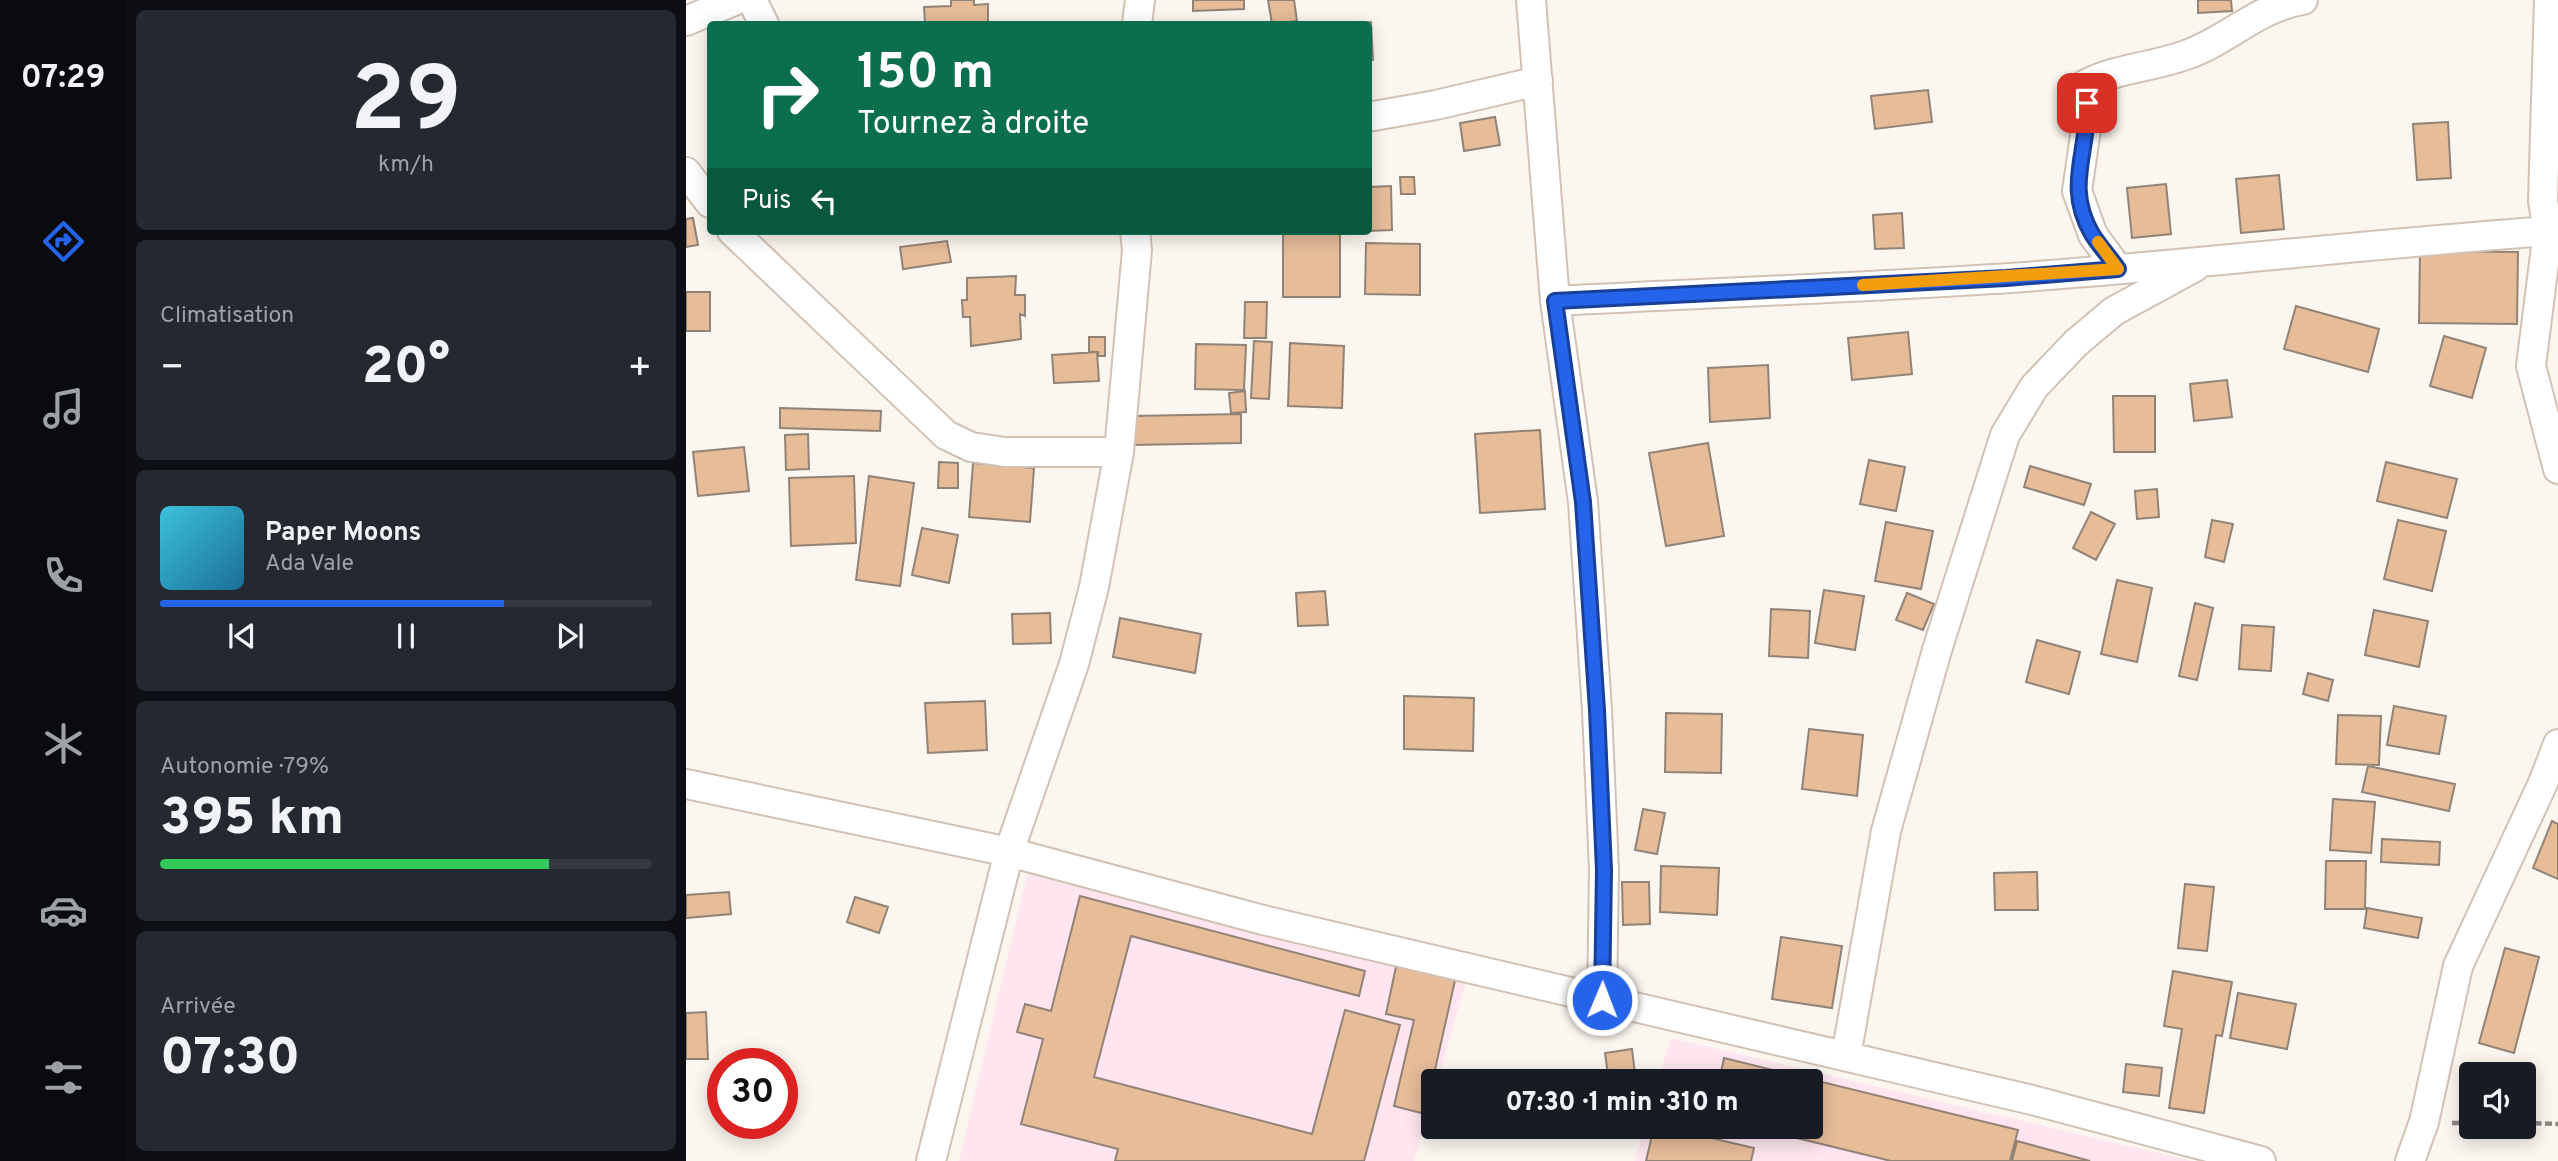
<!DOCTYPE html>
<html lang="fr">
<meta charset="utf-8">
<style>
body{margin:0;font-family:Overpass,sans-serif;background:#242831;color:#f1f3f6;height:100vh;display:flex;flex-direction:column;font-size:26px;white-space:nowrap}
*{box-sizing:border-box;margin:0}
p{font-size:23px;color:#9ea1a6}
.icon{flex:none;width:38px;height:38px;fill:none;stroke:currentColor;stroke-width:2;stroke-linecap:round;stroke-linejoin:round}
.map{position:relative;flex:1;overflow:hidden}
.panel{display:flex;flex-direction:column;gap:10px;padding:10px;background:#0d0f14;width:560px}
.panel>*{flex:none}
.hud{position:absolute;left:21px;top:21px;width:665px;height:214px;border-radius:7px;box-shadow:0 4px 18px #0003;background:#0b6e4f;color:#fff;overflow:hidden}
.buttons{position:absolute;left:1773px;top:1062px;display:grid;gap:14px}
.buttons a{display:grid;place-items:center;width:77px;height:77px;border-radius:7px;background:#171b24;box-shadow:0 4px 18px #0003;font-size:35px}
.speed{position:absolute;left:21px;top:1048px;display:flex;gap:14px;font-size:35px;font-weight:700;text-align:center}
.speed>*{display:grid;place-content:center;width:91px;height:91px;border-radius:50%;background:#171b24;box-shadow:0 4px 18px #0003;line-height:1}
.speed .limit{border:10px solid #d22;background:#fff;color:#111}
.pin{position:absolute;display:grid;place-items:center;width:60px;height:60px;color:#fff;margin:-30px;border-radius:14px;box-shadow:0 4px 10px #0006}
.me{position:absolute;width:77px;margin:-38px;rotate:1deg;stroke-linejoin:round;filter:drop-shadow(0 0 5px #0008)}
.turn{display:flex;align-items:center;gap:24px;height:147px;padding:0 35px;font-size:32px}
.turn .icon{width:91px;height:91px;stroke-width:2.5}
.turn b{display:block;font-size:49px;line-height:60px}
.then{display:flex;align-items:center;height:66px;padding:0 35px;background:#0003;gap:14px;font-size:26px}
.big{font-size:52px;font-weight:800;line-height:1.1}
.panel .tile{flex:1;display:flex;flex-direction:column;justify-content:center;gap:10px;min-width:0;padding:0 24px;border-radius:10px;background:#242831}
.panel .dial{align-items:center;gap:0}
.dial b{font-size:91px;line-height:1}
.song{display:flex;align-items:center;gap:21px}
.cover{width:84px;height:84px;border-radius:10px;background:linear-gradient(135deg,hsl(190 70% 55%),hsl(200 70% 35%))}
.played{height:7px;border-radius:4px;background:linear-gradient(90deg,#2563eb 70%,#363941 70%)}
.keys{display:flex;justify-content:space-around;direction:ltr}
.heat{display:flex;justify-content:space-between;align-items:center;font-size:38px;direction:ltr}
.charge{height:10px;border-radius:5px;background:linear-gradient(90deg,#34c759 79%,#363941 0)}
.trip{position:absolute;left:735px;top:1069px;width:402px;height:70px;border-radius:7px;background:#171b24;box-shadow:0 4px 18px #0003;font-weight:800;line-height:70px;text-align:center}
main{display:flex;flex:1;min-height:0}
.menu{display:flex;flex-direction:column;width:126px;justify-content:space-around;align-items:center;background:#090b0e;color:#9ea1a6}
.menu .icon{width:49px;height:49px}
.menu .active{color:#2563eb}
.menu b{font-size:32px;color:#f1f3f6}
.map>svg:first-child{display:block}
.education{fill:#fee5ef}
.building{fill:#e6bc99;stroke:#928377;stroke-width:2}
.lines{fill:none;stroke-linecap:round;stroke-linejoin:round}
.street-casing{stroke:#d2c2b5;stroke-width:32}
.path{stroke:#8d8782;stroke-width:4.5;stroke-dasharray:7 3.5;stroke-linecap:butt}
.street{stroke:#fff;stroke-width:28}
.route-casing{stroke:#184099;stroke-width:18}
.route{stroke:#2563eb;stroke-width:12}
.slow{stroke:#f59e0b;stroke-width:12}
</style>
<main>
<nav class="menu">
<b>07:29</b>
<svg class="icon active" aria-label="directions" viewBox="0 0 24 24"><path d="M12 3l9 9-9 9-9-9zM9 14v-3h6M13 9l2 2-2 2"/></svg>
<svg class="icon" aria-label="music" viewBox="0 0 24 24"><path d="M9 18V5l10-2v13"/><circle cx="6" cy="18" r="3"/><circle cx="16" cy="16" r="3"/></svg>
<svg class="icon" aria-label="phone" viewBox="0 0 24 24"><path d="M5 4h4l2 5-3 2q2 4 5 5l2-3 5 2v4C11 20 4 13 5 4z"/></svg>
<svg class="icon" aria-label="climate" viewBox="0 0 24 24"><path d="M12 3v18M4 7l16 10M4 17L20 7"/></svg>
<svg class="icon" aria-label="car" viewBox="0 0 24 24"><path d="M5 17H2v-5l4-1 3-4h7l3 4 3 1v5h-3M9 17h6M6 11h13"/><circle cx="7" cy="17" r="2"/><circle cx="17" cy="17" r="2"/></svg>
<svg class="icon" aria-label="filters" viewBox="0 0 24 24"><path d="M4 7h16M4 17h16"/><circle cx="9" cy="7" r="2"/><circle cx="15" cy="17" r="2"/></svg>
</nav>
<section class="panel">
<div class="tile dial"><b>29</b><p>km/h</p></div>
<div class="tile"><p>Climatisation</p>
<div class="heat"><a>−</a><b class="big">20°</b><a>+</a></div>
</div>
<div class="tile">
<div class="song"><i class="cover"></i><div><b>Paper Moons</b><p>Ada Vale</p></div></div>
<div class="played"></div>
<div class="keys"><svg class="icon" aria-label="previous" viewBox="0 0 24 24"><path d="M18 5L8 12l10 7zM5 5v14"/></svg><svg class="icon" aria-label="pause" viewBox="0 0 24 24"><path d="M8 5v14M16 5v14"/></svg><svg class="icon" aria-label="next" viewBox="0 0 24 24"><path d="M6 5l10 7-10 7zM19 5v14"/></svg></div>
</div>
<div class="tile"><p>Autonomie · 79%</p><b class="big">395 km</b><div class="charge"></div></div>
<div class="tile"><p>Arrivée</p><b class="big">07:30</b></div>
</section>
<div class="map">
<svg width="1872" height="1161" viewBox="0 0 1872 1161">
<rect width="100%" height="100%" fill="#fcf6f0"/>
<path class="education" d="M343,867L780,982L751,1081L747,1082V1094L728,1161H273Z
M985,1038L1506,1161H949L959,1127H1125V1082L972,1081Z"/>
<path class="building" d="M265,0H288V5L302,4V24H236L239,23L238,7L265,6Z
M507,0H558V9L507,11Z
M582,0H608L611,21L586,24Z
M1512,0H1545L1546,11L1512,13Z
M685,22L687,60H682V24H652Z
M1242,90L1246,122L1189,129L1185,96Z
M809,117L814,145L778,151L774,123Z
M1762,122L1765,178L1731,180L1727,124Z
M1593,175L1598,229L1555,233L1550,179Z
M714,177H728L729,194H715Z
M1480,184L1485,234L1446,238L1441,188Z
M705,186L706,230L682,231V187Z
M1216,213L1218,248L1189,249L1187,215Z
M7,218L12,245L0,247V219Z
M597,231H654V297H597Z
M261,241L265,262L217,269L214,247Z
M680,243L734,244V295L679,294Z
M1734,251L1832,252L1831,324L1733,323Z
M330,276L329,295H339V316L334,314L335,339L285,346L284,317H277L276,300H281V278Z
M0,292H24V331H0Z
M559,302H581L580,338H558Z
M1610,306L1693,329L1682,372L1598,349Z
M1222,332L1226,374L1166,380L1162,338Z
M1758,336L1800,348L1786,398L1744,386Z
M403,337H419V356H412V352H403Z
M568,341L586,342L583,399L565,398Z
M604,343L658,346L656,408L602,406Z
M510,344L560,345L558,390L509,389Z
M411,352L413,381L368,383L366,355Z
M1082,365L1084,418L1024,422L1022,368Z
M1541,380L1546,417L1508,421L1504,384Z
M559,391L560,412L545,413L543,393Z
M1427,396H1469V452H1428Z
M94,408L195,411L194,431L94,428Z
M555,414V443L446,445V416Z
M854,430L859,509L794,513L789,434Z
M122,434L123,469L100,470L99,435Z
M1022,443L1038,536L980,546L963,453Z
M58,447L63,491L12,496L7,452Z
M1183,460L1219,467L1210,511L1174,504Z
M253,462L272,463V488H252Z
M1700,462L1771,479L1761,518L1691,501Z
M287,463L348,468L344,522L283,517Z
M1344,466L1405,484L1398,505L1338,487Z
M168,476L170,543L105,546L103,478Z
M183,476L228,483L214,586L170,580Z
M1471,489L1473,517L1451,519L1449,491Z
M1405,512L1429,524L1410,560L1387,548Z
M1526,520L1547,524L1538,562L1519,557Z
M1712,520L1760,531L1746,591L1698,579Z
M1200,522L1247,531L1235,589L1189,581Z
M236,528L272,535L263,583L226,575Z
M1431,580L1466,588L1451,662L1415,654Z
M1138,590L1178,596L1169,650L1129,643Z
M639,591L642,625L612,626L610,593Z
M1221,593L1248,604L1237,630L1210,620Z
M1509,603L1527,608L1511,680L1493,676Z
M1085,609L1124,611L1122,658L1083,656Z
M1688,610L1742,621L1733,667L1679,655Z
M364,613L365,643L327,644L326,614Z
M434,618L515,634L509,673L427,657Z
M1556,625L1588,627L1585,671L1553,669Z
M1351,640L1394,652L1383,694L1340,682Z
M1622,673L1647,680L1642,701L1617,694Z
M718,696L788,698L787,751L718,749Z
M299,701L301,750L242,753L239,703Z
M1708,706L1760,716L1753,754L1701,745Z
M980,713L1036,714L1035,773L979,772Z
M1652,715L1695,716L1693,765L1650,764Z
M1123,729L1177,735L1171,796L1116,789Z
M1682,766L1769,784L1763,811L1676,792Z
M1647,799L1689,802L1685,853L1644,850Z
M957,809L979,813L971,854L949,850Z
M1866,821L1872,824V879L1847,868Z
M1696,839L1754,842L1753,865L1695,862Z
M1640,861H1680L1679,909H1639Z
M975,866L1033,868L1031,915L974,912Z
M1351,872L1352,910H1309L1308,873Z
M936,882H963L964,924L937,925Z
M1499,884L1528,887L1521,951L1492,948Z
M43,892L45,914L0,918V895Z
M394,896L679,971L673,996L445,936L408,1077L626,1134L659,1010L714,1025L678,1161H429L432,1149L335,1124L357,1039L331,1032L339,1004L365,1011Z
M169,897L202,907L193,933L161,922Z
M1681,908L1736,918L1732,938L1678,928Z
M1095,937L1156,946L1146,1008L1086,999Z
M1819,948L1853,957L1828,1053L1793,1043Z
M711,962L770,976L739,1114L708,1106L728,1020L700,1014Z
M1487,971L1546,982L1536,1036L1530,1035L1518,1113L1483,1108L1496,1029L1478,1026Z
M1552,993L1610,1004L1601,1049L1544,1038Z
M20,1012L22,1059H0V1013Z
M946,1049L950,1082H923L919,1053Z
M1038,1058L1332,1130L1324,1161H1205L1066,1127H1125V1082H1033Z
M1440,1064L1476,1068L1473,1096L1437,1092Z
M968,1127H978L1068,1148L1065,1161H960Z
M1331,1141L1404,1161H1326Z"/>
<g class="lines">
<defs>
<path id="street" d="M66,0L78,24
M845,0L869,301L897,502L911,710L918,870L916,1001
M1863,0L1857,201L1862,231L1845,366L1872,469
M0,21L50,0
M451,24L454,0
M682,117L750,105L852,81
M0,172L24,203
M46,231L260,435L285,447L319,452H433
M1432,269L1407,235L1391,191L1401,122L1400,84C1432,68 1467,67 1500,55C1541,41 1572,7 1617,0
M869,301C1020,293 1172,288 1324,278C1504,265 1682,244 1862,231
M0,784L323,852L577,920L1346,1100L1575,1161
M1160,1056L1200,831L1251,650L1319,435L1348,387L1390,343L1428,311L1509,267
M245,1161L323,852L388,664L408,587L433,452L451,250L449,231
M1724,1161L1738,1122L1772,966L1857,783L1872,744"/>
</defs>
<use href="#street" class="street-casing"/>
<path class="path" d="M1766,1123H1785
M1838,1123L1872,1124"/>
<use href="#street" class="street"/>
</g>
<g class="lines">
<defs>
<path id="route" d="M916,1000L918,870L911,710L897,502L869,301L1320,278L1432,269C1424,257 1414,247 1406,234C1378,186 1403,152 1401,103"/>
</defs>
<use href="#route" class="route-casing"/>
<use href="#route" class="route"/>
<path class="slow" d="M1177,285L1432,269L1412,242"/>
</g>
</svg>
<div class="buttons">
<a><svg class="icon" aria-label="sound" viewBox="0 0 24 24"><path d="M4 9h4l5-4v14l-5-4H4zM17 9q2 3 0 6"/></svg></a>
</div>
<div class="speed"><div class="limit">30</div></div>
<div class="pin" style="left:1401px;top:103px;background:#d93025"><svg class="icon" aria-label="arrive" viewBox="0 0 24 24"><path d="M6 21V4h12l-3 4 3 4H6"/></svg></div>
<svg class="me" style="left:916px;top:1000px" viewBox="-20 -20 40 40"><circle r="17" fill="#2563eb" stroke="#fff" stroke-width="3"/><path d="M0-11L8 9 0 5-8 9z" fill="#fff"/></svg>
<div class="trip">07:30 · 1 min · 310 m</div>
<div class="hud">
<div class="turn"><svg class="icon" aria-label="right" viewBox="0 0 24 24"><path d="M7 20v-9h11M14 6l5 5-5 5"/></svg><div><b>150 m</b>Tournez à droite</div></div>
<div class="then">Puis<svg class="icon" aria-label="left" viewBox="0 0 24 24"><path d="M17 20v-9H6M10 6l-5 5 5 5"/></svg></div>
</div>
</div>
</main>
